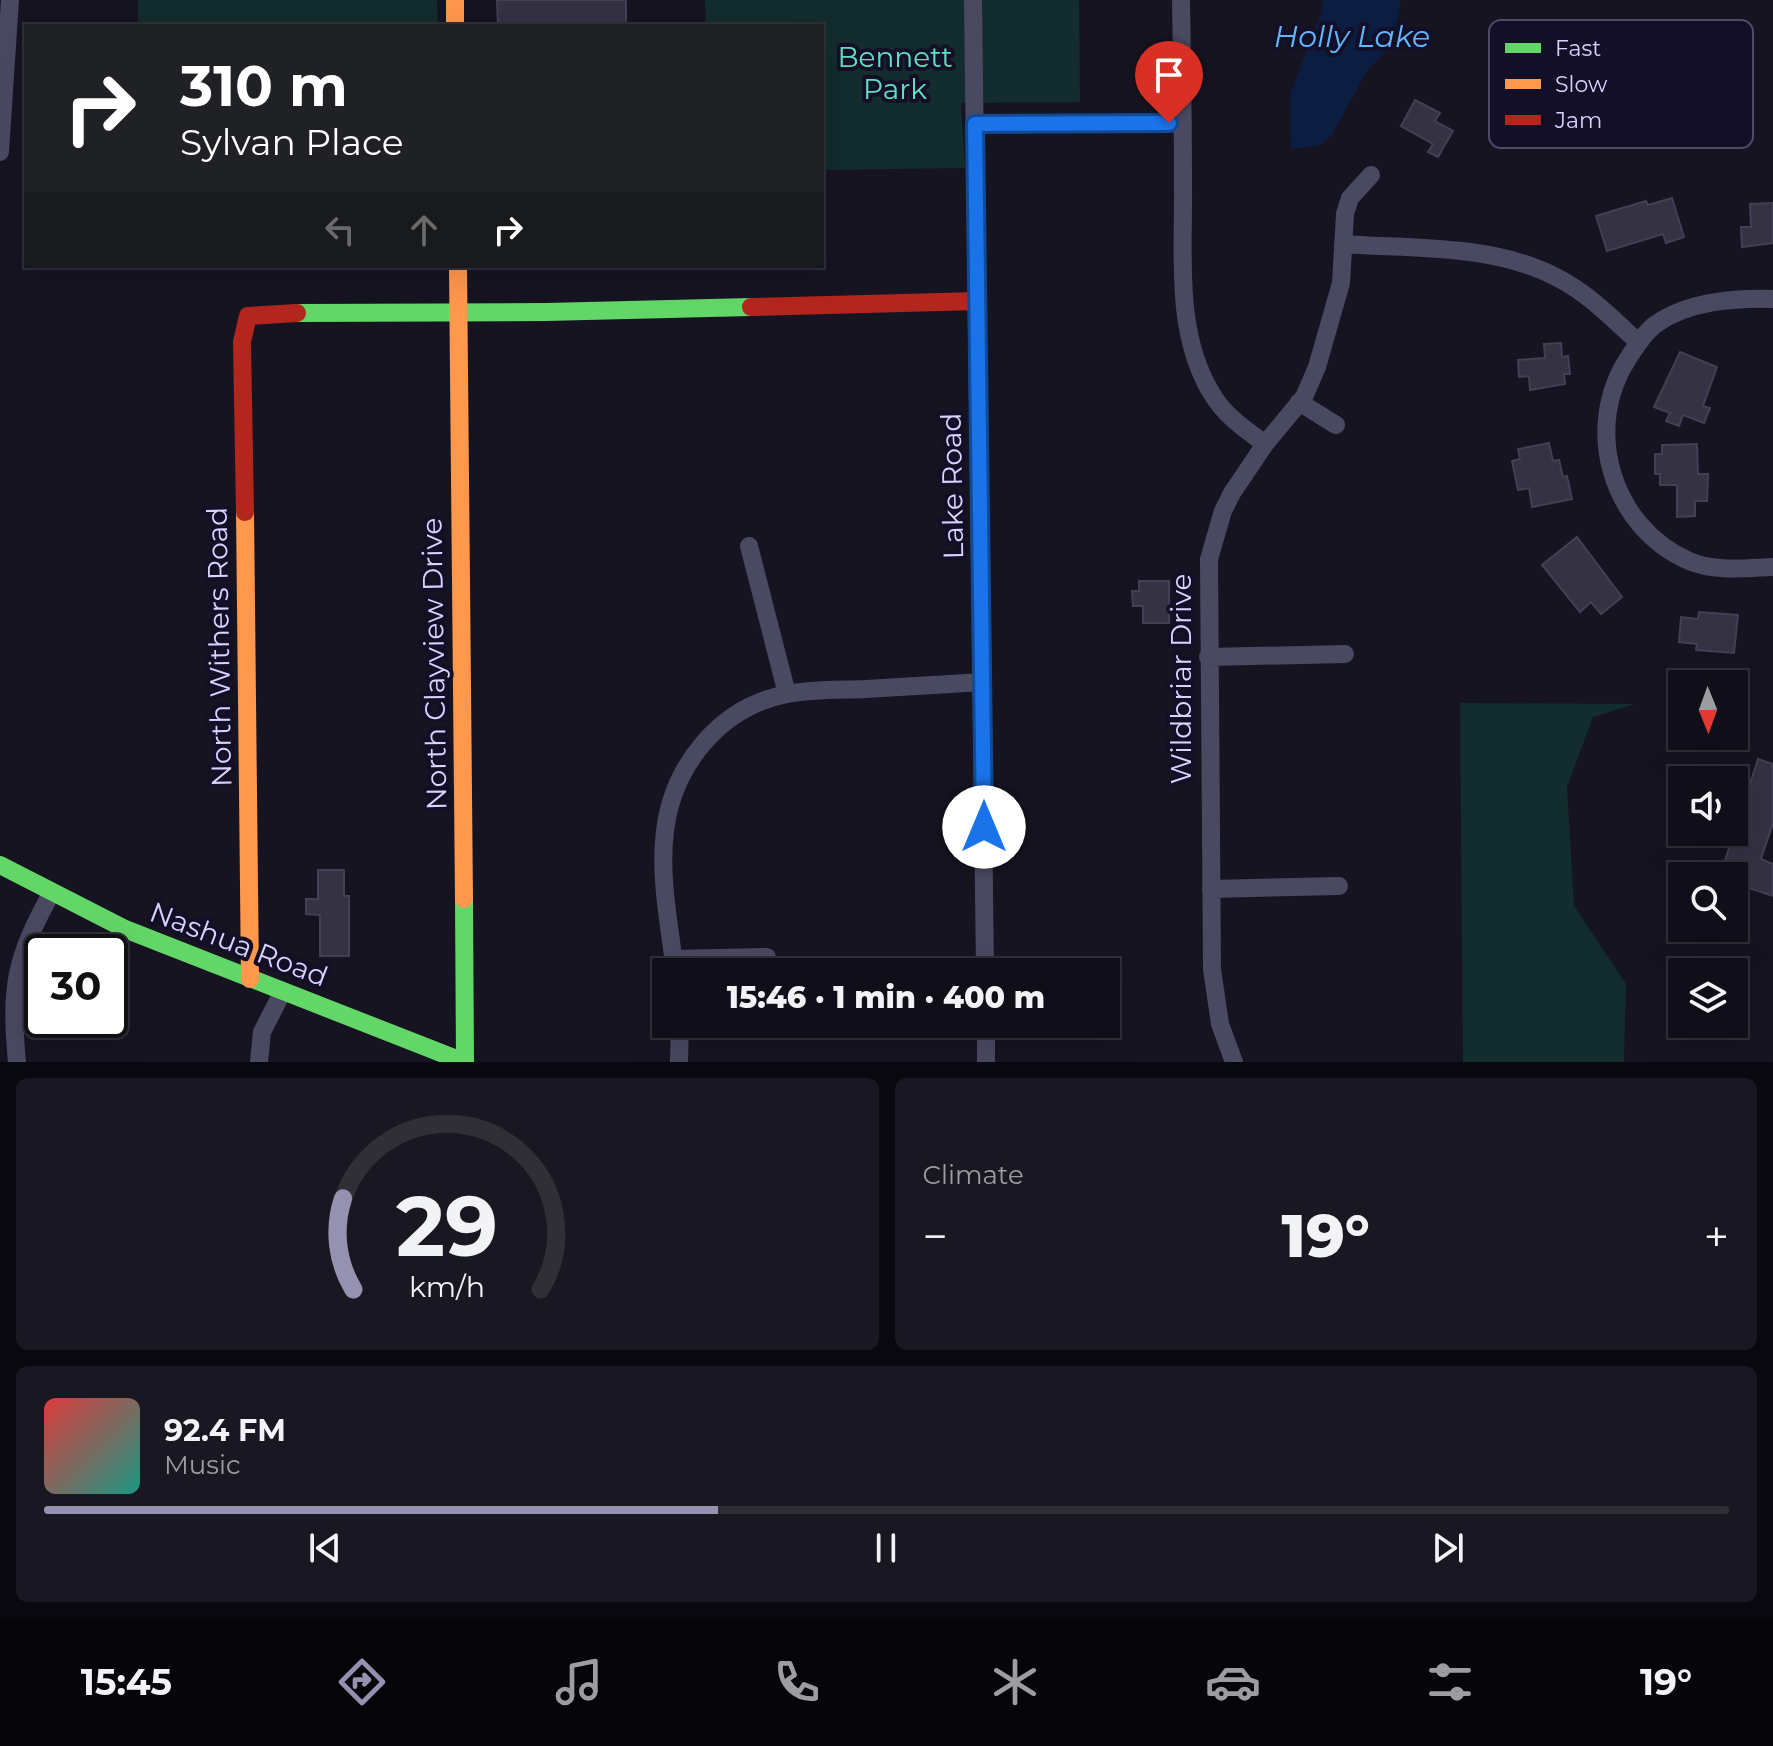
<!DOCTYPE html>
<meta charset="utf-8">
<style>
body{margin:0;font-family:Montserrat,sans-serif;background:#191822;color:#f1f3f6;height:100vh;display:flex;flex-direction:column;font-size:30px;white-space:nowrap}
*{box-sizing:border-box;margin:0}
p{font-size:26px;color:#9c9ca2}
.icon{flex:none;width:44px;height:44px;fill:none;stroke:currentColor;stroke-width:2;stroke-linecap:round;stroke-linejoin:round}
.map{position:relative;height:1062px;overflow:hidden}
.side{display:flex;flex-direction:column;gap:16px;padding:16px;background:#09080e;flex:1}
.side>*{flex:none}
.guide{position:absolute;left:24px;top:24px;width:800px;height:244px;border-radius:0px;box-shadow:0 8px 32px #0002,0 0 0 2px #302f38;background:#202124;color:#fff;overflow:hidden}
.needle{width:52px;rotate:179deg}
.fabs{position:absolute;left:1668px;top:670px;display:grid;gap:16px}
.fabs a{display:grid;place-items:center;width:80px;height:80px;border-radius:0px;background:#100f19;box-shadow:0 8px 32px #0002,0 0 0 2px #302f38;font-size:40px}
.speed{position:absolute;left:24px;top:934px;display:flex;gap:16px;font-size:40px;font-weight:700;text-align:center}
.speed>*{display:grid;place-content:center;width:104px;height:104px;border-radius:50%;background:#100f19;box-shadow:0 8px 32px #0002,0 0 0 2px #302f38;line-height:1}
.speed .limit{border:4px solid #111;border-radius:12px;background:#fff;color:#111}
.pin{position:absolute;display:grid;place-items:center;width:68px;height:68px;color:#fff;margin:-82px -34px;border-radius:50% 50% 50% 0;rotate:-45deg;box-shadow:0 0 8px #0007}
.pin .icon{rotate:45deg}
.me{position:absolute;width:88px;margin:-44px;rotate:0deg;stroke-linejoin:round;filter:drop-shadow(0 0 6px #0008)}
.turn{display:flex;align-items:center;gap:28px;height:168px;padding:0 24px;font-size:36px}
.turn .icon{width:104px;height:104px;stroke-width:2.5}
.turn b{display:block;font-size:56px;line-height:68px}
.lanes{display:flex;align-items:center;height:76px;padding:0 24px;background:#0003;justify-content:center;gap:40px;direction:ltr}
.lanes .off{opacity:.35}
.big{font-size:60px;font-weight:800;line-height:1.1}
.side .card{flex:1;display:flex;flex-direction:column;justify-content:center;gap:12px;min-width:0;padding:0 28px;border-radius:12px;background:#191822}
.side .dial{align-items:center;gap:0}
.dial svg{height:208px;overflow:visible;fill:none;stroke:#302f38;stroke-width:7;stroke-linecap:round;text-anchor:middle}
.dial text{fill:#f1f3f6;stroke:none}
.song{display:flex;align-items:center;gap:24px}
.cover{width:96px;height:96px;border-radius:12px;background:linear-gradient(135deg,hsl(0 70% 55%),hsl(170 70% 35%))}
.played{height:8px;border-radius:4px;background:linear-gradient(90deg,#9591b1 40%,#302f38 40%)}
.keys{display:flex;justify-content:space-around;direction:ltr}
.heat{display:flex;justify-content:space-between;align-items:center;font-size:44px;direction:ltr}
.side .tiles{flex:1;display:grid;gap:16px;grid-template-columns:1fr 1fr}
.card:last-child{grid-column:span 2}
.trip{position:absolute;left:652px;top:958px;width:468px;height:80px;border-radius:0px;background:#100f19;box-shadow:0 8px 32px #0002,0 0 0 2px #302f38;font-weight:800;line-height:80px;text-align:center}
.menu{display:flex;height:128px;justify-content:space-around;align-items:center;background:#06060a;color:#9c9ca2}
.menu .icon{width:56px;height:56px}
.menu .on{color:#9591b1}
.menu b{font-size:36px;color:#f1f3f6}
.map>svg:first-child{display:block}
.green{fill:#132c2d}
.water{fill:#0b1e41}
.building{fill:#343243;stroke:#433f54;stroke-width:2}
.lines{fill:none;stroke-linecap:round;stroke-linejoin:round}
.street{stroke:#4a4962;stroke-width:18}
.fast{stroke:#63d668;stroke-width:18}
.slow{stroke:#ff974d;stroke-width:18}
.jam{stroke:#b3261e;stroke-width:18}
.route-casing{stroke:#114b97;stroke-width:20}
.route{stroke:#1a73e8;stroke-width:14}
.labels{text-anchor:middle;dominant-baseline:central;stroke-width:8;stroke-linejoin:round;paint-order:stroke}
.park-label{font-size:28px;fill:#5fe0c0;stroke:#130f26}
.street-label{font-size:28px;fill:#d9d4ff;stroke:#130f26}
.water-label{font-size:30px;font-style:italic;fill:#62b6ff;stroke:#130f26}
.key{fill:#130f26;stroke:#4e4a67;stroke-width:2}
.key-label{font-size:22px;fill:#d9d4ff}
</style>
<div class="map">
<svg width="1773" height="1062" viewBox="0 0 1773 1062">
<rect width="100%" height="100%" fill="#161421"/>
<path class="green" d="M138,0H437L438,26H138Z
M705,0H1079L1080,102L961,103L965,168L822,170V26H706Z
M1460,703L1635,704L1593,717L1567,787L1574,906L1626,984L1624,1062H1463Z"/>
<path class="water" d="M1323,0H1401L1391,47L1368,69L1331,136L1318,146L1291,149L1290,94L1320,16Z"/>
<path class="building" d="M497,0H626V26H498Z
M1415,100L1440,113L1435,121L1453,131L1438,157L1428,152L1433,144L1401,126Z
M1672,198L1684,237L1666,243L1663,234L1607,251L1596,216L1646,201L1648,205Z
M1773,203V243L1742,247L1741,227H1751L1750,204Z
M1561,343L1562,357L1568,356L1570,374H1564L1565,384L1530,390L1529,376L1519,377L1518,360L1545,358L1544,344Z
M1680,352L1717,367L1703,406L1710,408L1704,423L1683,415L1679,426L1666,421L1670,413L1654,407Z
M1549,443L1553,461L1559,460L1563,477L1567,476L1572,499L1532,507L1529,488L1518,490L1512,461L1520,459L1518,449Z
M1697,444L1698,474H1708L1707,501H1695V516L1677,517V485H1660V474H1655V454H1662V445Z
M1577,537L1622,597L1601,614L1591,602L1580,612L1542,565Z
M1139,581H1169V623H1143V606H1133L1132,591H1139Z
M1699,612L1738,615L1734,653L1696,650L1697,644L1679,642L1681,617L1698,619Z
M1758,759L1773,764V823L1761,859L1773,864V896L1734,883V876H1720Z
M318,870H344V896H349V956H320V915L306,914V899H318Z"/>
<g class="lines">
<path class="street" d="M973,0L985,972
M1181,0C1182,61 1183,123 1183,184C1184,252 1174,333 1212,394C1225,416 1245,429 1265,444
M975,124L1183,123
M0,152L10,0
M1343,244C1412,249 1493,244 1556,277C1588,293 1613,319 1638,342
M1773,299C1734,298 1689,301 1656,324C1645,332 1636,346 1629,357C1582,427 1611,527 1689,561C1715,572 1746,568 1773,567
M1299,402L1336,425
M749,546L787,694
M1208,657L1345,654
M1211,889L1339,886
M673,959L767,957
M675,972C670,927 659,877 665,831C673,765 720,707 787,694C812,689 840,690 866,689C905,687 944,684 983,682
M986,1024V1062
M17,1062C10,986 15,959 52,892
M259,1062L262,1032L283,991
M679,1062L680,1024
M1234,1062L1220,1024L1212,969L1209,559L1223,511L1232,493L1265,444L1304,397L1317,367L1341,283L1345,214L1350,198L1371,175"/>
<path class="fast" d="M297,313L546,312L751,307
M0,865L125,929L464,1062
M464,899L465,1062"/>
<path class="slow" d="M455,0V26
M458,266L464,899
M245,512L250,979"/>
<path class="jam" d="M751,307L978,301
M245,512L242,342L248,316L297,313"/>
</g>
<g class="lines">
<defs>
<path id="route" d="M984,827L975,124L1169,123"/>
</defs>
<use href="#route" class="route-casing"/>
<use href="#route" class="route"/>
</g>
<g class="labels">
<g class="park-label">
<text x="895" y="57">Bennett<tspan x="895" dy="32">Park</tspan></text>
</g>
<g class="street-label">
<text transform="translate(952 486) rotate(-91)">Lake Road</text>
<text transform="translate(219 647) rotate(-91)">North Withers Road</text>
<text transform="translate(434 664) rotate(-91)">North Clayview Drive</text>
<text transform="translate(1181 679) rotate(-90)">Wildbriar Drive</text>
<text transform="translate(239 944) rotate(21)">Nashua Road</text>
</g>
<g class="water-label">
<text x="1352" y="36">Holly Lake</text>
</g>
</g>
<rect x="1489" y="20" width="264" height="128" rx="12" class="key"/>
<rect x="1505" y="43" width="36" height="10" fill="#63d668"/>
<rect x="1505" y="79" width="36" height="10" fill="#ff974d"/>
<rect x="1505" y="115" width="36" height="10" fill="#b3261e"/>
<g class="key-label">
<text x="1555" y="56">Fast</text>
<text x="1555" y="92">Slow</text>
<text x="1555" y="128">Jam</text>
</g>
</svg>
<div class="fabs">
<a><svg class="needle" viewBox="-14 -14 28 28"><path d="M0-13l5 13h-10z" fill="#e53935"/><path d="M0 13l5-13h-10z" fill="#9c9ca2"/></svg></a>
<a><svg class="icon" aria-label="sound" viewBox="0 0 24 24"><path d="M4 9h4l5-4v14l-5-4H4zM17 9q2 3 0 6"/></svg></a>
<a><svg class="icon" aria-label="search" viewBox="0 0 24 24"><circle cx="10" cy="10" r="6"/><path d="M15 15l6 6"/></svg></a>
<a><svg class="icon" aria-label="layers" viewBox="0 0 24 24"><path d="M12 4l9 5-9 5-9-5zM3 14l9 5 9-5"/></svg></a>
</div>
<div class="speed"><div class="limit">30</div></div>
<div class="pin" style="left:1169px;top:123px;background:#d93025"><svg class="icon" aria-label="arrive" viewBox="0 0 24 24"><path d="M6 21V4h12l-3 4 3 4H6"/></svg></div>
<svg class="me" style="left:984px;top:827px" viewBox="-20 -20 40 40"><circle r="19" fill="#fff"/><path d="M0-13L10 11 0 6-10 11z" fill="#1a73e8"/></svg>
<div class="trip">15:46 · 1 min · 400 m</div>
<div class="guide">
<div class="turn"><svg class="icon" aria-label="right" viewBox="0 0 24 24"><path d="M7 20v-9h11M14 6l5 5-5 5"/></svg><div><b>310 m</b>Sylvan Place</div></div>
<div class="lanes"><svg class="icon off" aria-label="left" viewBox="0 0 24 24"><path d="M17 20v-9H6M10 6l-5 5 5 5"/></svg><svg class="icon off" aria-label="ahead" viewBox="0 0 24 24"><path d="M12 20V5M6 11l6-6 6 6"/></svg><svg class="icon" aria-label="right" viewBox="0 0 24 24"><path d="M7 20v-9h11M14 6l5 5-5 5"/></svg></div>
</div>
</div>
<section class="side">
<div class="tiles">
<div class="card dial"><svg viewBox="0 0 100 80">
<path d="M14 69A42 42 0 1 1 86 69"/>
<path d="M14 69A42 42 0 0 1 10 34" stroke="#9591b1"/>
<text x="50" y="56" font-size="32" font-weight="700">29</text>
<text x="50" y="72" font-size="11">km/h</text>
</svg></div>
<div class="card"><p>Climate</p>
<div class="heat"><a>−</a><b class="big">19°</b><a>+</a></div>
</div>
<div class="card">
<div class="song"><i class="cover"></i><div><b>92.4 FM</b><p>Music</p></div></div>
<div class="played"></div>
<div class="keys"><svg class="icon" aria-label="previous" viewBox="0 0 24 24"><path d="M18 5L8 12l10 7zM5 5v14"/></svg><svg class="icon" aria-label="pause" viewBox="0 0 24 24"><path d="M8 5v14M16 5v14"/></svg><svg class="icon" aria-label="next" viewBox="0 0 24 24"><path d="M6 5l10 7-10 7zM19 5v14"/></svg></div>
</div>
</div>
</section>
<nav class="menu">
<b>15:45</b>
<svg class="icon on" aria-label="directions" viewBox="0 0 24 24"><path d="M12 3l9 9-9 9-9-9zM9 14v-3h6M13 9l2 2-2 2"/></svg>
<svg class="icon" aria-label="music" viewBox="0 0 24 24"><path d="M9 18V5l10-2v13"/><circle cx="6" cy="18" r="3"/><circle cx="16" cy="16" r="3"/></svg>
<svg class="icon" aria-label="phone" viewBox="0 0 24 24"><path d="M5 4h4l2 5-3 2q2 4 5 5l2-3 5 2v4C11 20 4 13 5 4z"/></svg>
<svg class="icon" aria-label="climate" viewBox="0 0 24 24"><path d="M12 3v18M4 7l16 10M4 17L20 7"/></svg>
<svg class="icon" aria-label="car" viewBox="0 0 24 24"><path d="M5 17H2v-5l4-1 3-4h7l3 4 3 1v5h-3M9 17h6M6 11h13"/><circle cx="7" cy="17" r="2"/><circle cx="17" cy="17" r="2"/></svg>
<svg class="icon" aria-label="filters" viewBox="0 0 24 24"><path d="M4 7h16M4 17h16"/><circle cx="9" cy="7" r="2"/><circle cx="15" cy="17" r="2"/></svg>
<b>19°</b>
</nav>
